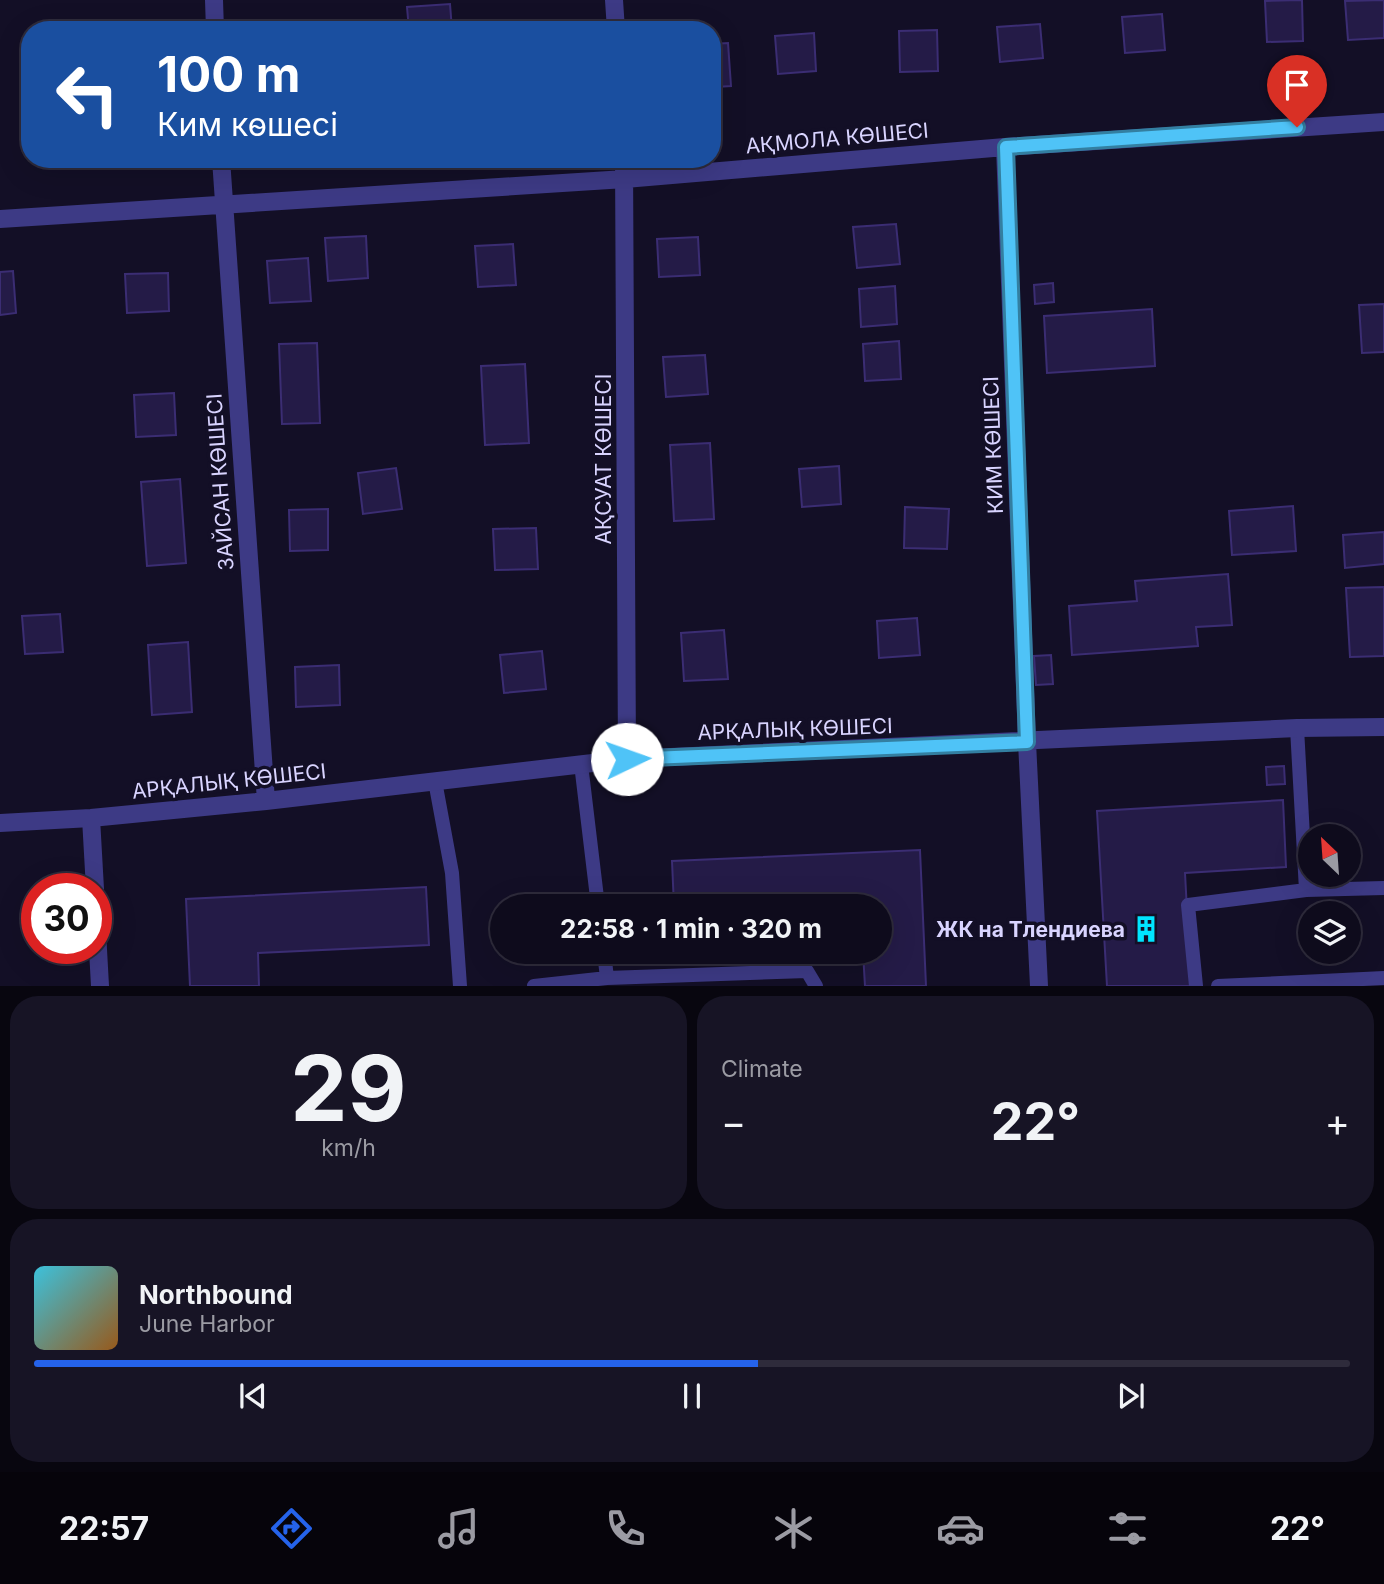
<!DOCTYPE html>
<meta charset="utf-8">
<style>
body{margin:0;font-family:Inter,sans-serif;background:#171425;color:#f1f3f6;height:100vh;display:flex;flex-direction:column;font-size:26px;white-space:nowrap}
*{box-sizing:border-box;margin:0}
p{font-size:23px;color:#9b9ba3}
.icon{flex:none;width:38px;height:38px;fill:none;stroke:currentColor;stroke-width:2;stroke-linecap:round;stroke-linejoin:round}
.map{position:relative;height:986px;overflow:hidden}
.sheet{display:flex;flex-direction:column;gap:10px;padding:10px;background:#08060f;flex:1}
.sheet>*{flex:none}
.banner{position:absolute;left:21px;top:21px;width:700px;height:147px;border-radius:28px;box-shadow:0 7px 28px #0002,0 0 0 2px #2e2b3b;background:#1a4fa0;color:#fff;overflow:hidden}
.needle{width:46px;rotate:335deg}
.fabs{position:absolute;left:1298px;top:824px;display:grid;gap:14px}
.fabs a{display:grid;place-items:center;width:63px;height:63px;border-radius:50%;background:#0e0b1c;box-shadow:0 7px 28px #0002,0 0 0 2px #2e2b3b;font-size:35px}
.speed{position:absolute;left:21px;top:873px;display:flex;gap:14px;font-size:35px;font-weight:700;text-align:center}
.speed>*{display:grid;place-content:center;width:91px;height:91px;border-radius:50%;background:#0e0b1c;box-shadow:0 7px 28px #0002,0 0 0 2px #2e2b3b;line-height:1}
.speed .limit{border:10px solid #d22;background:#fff;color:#111}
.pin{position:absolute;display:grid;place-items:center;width:60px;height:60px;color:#fff;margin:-72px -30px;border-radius:50% 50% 50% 0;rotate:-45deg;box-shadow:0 0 7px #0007}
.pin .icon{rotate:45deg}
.me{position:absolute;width:77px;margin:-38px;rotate:87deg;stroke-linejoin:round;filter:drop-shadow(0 0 5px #0008)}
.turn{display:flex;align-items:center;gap:24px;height:147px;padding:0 21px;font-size:32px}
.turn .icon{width:91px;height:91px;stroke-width:2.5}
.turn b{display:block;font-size:49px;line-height:60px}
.big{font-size:52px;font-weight:700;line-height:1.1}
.sheet .card{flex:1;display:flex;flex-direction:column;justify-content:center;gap:10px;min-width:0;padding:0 24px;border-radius:28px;background:#171425}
.sheet .dial{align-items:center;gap:0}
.dial b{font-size:91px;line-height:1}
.song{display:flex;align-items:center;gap:21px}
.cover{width:84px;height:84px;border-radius:10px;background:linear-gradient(135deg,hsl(190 70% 55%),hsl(30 70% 35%))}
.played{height:7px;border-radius:4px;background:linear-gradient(90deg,#2563eb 55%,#2e2b3b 55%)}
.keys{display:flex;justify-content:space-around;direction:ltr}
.heat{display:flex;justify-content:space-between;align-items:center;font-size:38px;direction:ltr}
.sheet .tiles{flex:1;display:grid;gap:10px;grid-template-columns:1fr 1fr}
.card:last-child{grid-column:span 2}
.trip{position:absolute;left:490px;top:894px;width:402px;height:70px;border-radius:35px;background:#0e0b1c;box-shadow:0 7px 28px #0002,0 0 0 2px #2e2b3b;font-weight:700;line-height:70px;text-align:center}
.tabs{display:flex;height:112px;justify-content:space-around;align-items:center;background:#06040b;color:#9b9ba3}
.tabs .icon{width:49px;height:49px}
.tabs .selected{color:#2563eb}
.tabs b{font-size:32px;color:#f1f3f6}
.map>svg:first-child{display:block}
.building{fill:#241b47;stroke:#3b2d73;stroke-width:2}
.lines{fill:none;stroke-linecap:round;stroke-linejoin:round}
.service{stroke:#3d3a85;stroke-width:14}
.minor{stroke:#3d3a85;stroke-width:18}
.route-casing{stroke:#337fa1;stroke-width:18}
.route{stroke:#4fc3f7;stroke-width:12}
.labels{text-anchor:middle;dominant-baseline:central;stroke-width:7;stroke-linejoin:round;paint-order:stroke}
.street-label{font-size:21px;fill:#d9d4ff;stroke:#130f26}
.poi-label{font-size:21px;font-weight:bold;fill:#d9d4ff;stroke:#130f26;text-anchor:end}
</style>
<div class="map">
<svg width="1384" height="986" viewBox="0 0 1384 986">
<rect width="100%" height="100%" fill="#130f26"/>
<path class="building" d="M1302,0L1303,41L1267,42L1265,1Z
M1384,0V38L1348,40L1345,1Z
M450,4L452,30H409L407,7Z
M1162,14L1165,50L1125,53L1122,17Z
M1040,24L1043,58L1000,62L997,27Z
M183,25V30H120Z
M937,30L938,71L900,72L899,31Z
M814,33L816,71L778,74L775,36Z
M728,43L731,86L716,87L713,44Z
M896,224L900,264L857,268L853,227Z
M366,236L368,278L328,281L325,238Z
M698,237L700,275L659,277L657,239Z
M513,244L516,285L478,287L475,246Z
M308,258L311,301L270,303L267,261Z
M13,271L16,313L0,315V272Z
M168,273L169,311L127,313L125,274Z
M1053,283L1054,302L1035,304L1034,285Z
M895,286L897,324L861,327L859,289Z
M1384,304V352L1362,353L1359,305Z
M1152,309L1155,366L1047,373L1044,316Z
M899,341L901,379L865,381L863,344Z
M317,343L320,423L282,424L279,344Z
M705,355L708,394L666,397L663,357Z
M525,364L529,443L485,445L481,366Z
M174,393L176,435L136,437L134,395Z
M710,443L714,519L674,521L670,445Z
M839,466L841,504L802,507L799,469Z
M396,468L402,509L363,514L358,473Z
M180,479L186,563L147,566L141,482Z
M1293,506L1296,551L1232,555L1229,511Z
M905,507L949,509L947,549L904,548Z
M328,509V550L290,551L289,510Z
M536,528L538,569L495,570L493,529Z
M1384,532V564L1345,568L1343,535Z
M1228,574L1232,625L1196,627L1198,646L1072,655L1069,606L1137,601L1135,581Z
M1384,587V656L1350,657L1346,588Z
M60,614L63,652L25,654L22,616Z
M917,618L920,655L879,658L877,621Z
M724,630L728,679L684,681L681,633Z
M188,642L192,712L152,715L148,645Z
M542,651L546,689L504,693L500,655Z
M1051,655L1053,684L1036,685L1034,656Z
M339,665L340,705L296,707L295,667Z
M1284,766L1285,784L1267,785L1266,767Z
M1283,800L1286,867L1185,873L1191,986H1107L1097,811Z
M920,850L926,986H865L863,952H880V906H674L672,861Z
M426,887L429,945L258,953L259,986H190L186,899Z"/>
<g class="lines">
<path class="service" d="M1297,728L1306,890
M581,764L598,906
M435,781L452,873L460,986
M604,952L607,978
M534,986L607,978L807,971L816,986
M1196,986L1188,905L1306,890L1384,888
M1218,986L1384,978"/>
<path class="minor" d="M214,0L215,30
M614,0L616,30
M1005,147L1027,742L1039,986
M221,159L266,801
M624,159L627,759
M0,219L625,179L1005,147L1384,122
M91,818L95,889
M0,823L91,818L266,801L627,759L1297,728L1384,727
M96,913L100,986"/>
</g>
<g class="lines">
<defs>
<path id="route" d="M627,759L1027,742L1006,147L1297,127"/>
</defs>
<use href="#route" class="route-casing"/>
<use href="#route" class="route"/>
</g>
<defs>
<symbol id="building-bare" viewBox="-9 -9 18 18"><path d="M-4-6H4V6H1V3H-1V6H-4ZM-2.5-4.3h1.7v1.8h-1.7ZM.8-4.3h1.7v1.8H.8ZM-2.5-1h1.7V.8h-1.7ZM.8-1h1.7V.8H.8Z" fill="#00e5ff" stroke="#130f26" stroke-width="2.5" paint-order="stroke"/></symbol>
</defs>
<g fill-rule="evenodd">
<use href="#building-bare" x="1127" y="910" width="38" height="38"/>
</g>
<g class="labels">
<g class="street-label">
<text transform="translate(837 138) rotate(-5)">АҚМОЛА КӨШЕСІ</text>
<text transform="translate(993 445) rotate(-92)">КИМ КӨШЕСІ</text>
<text transform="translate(603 459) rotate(-90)">АҚСУАТ КӨШЕСІ</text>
<text transform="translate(220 482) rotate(-94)">ЗАЙСАН КӨШЕСІ</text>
<text transform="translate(795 729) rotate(-2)">АРҚАЛЫҚ КӨШЕСІ</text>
<text transform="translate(229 781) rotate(-6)">АРҚАЛЫҚ КӨШЕСІ</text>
</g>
<g class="poi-label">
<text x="1125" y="929">ЖК на Тлендиева</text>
</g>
</g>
</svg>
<div class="fabs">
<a><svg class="needle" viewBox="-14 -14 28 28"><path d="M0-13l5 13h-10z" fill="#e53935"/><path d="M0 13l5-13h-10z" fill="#9b9ba3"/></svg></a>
<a><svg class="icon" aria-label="layers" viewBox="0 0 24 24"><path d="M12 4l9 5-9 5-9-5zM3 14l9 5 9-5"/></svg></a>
</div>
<div class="speed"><div class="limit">30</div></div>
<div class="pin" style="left:1297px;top:127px;background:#d93025"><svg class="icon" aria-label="arrive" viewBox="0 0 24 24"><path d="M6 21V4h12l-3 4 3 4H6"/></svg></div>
<svg class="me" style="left:627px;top:759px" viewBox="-20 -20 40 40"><circle r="19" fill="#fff"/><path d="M0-13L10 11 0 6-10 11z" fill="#4fc3f7"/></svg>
<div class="trip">22:58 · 1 min · 320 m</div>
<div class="banner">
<div class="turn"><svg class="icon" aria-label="left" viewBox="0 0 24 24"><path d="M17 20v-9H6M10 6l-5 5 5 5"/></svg><div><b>100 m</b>Ким көшесі</div></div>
</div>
</div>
<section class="sheet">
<div class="tiles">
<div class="card dial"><b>29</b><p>km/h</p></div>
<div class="card"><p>Climate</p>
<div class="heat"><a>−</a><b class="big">22°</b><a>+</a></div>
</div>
<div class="card">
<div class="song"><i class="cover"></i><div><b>Northbound</b><p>June Harbor</p></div></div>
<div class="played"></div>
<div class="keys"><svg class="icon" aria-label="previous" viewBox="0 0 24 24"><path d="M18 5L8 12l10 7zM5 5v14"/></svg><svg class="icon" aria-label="pause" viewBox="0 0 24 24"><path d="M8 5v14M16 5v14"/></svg><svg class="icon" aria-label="next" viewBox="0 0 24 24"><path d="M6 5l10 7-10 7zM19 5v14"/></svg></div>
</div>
</div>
</section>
<nav class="tabs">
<b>22:57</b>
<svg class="icon selected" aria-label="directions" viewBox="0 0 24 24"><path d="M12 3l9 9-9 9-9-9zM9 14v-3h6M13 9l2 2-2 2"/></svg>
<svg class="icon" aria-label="music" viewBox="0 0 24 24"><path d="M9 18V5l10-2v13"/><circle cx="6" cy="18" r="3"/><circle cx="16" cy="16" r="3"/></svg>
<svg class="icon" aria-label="phone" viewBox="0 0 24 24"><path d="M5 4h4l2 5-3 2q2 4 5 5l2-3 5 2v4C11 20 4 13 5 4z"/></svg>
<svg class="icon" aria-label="climate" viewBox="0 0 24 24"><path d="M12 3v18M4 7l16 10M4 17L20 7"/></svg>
<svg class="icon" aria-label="car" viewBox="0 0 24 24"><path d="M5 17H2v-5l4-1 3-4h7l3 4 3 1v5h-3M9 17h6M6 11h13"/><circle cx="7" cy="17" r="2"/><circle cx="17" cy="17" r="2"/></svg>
<svg class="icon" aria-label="filters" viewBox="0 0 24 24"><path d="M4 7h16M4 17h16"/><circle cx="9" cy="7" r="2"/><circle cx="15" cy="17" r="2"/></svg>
<b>22°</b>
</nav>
